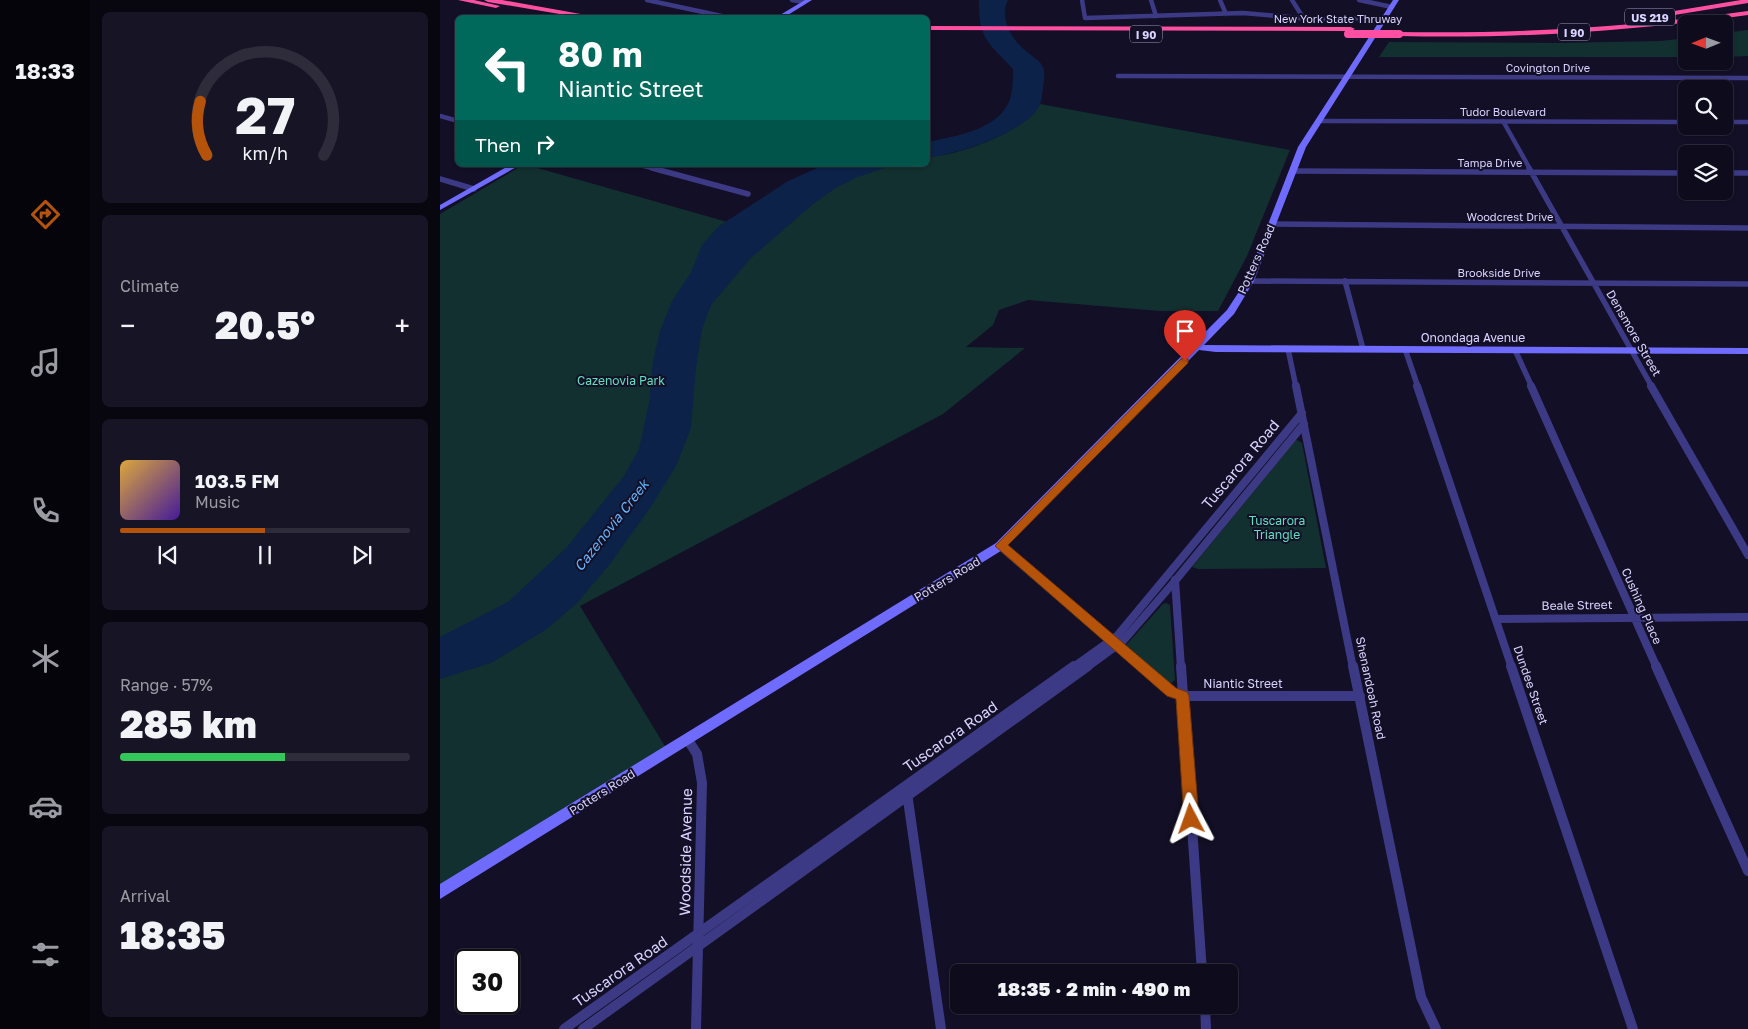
<!DOCTYPE html>
<meta charset="utf-8">
<style>
body{margin:0;font-family:"Golos Text",sans-serif;background:#171425;color:#f1f3f6;height:100vh;display:flex;flex-direction:column;font-size:19px;white-space:nowrap}
*{box-sizing:border-box;margin:0}
p{font-size:16px;color:#9b9ba3}
.icon{flex:none;width:28px;height:28px;fill:none;stroke:currentColor;stroke-width:2;stroke-linecap:round;stroke-linejoin:round}
.map{position:relative;flex:1;overflow:hidden}
.drawer{display:flex;flex-direction:column;gap:12px;padding:12px;background:#08060f;width:350px}
.drawer>*{flex:none}
.guide{position:absolute;left:15px;top:15px;width:475px;height:152px;border-radius:8px;box-shadow:0 1px 4px #0004,0 0 0 1px #2e2b3b;background:#00695c;color:#fff;overflow:hidden}
.needle{width:32px;rotate:269deg}
.controls{position:absolute;left:1238px;top:15px;display:grid;gap:10px}
.controls a{display:grid;place-items:center;width:55px;height:55px;border-radius:8px;background:#0e0b1c;box-shadow:0 1px 4px #0004,0 0 0 1px #2e2b3b;font-size:25px}
.speed{position:absolute;left:15px;top:949px;display:flex;gap:10px;font-size:25px;font-weight:700;text-align:center}
.speed>*{display:grid;place-content:center;width:65px;height:65px;border-radius:50%;background:#0e0b1c;box-shadow:0 1px 4px #0004,0 0 0 1px #2e2b3b;line-height:1}
.speed .limit{border:2px solid #111;border-radius:8px;background:#fff;color:#111}
.pin{position:absolute;display:grid;place-items:center;width:42px;height:42px;color:#fff;margin:-51px -21px;border-radius:50% 50% 50% 0;rotate:-45deg;box-shadow:0 0 5px #0007}
.pin .icon{rotate:45deg}
.me{position:absolute;width:55px;margin:-28px;rotate:356deg;stroke-linejoin:round;filter:drop-shadow(0 0 4px #0008)}
.turn{display:flex;align-items:center;gap:18px;height:105px;padding:0 20px;font-size:22px}
.turn .icon{width:65px;height:65px;stroke-width:2.5}
.turn b{display:block;font-size:35px;line-height:42px}
.then{display:flex;align-items:center;height:48px;padding:0 20px;background:#0003;gap:10px;font-size:19px}
.big{font-size:38px;font-weight:800;line-height:1.1}
.drawer .card{flex:1;display:flex;flex-direction:column;justify-content:center;gap:8px;min-width:0;padding:0 18px;border-radius:8px;background:#171425}
.drawer .dial{align-items:center;gap:0}
.dial svg{height:130px;overflow:visible;fill:none;stroke:#2e2b3b;stroke-width:7;stroke-linecap:round;text-anchor:middle}
.dial text{fill:#f1f3f6;stroke:none}
.song{display:flex;align-items:center;gap:15px}
.cover{width:60px;height:60px;border-radius:8px;background:linear-gradient(135deg,hsl(40 70% 55%),hsl(260 70% 35%))}
.played{height:5px;border-radius:2px;background:linear-gradient(90deg,#b45309 50%,#2e2b3b 50%)}
.keys{display:flex;justify-content:space-around;direction:ltr}
.heat{display:flex;justify-content:space-between;align-items:center;font-size:28px;direction:ltr}
.charge{height:8px;border-radius:4px;background:linear-gradient(90deg,#34c759 57%,#2e2b3b 0)}
.trip{position:absolute;left:510px;top:964px;width:288px;height:50px;border-radius:8px;background:#0e0b1c;box-shadow:0 1px 4px #0004,0 0 0 1px #2e2b3b;font-weight:800;line-height:50px;text-align:center}
main{display:flex;flex:1;min-height:0}
.tab-bar{display:flex;flex-direction:column;width:90px;justify-content:space-around;align-items:center;background:#06040b;color:#9b9ba3}
.tab-bar .icon{width:35px;height:35px}
.tab-bar .current{color:#b45309}
.tab-bar b{font-size:22px;color:#f1f3f6}
.map>svg:first-child{display:block}
.green{fill:#12302f}
.water{fill:#0c2248}
.lines{fill:none;stroke-linecap:round;stroke-linejoin:round}
.street-far3{stroke:#3d3a85;stroke-width:4.5}
.street-far2{stroke:#3d3a85;stroke-width:5.5}
.street-far1{stroke:#3d3a85;stroke-width:8}
.street{stroke:#3d3a85;stroke-width:10}
.secondary{fill:#6f6bff;fill-rule:evenodd}
.highway{fill:#ff4fa3;fill-rule:evenodd}
.highway-bridge{stroke:#ff4fa3;stroke-width:8}
.route{fill:#b45309;stroke:#753606}
.labels{text-anchor:middle;dominant-baseline:central;stroke-width:4;stroke-linejoin:round;paint-order:stroke}
.shield{fill:#130f26;stroke:#9e99be;stroke-width:1}
.shield-label{font-size:11px;font-weight:bold;fill:#d9d4ff}
.far-street-label{font-size:11px;fill:#d9d4ff;stroke:#130f26}
.street-label{font-size:12px;fill:#d9d4ff;stroke:#130f26}
.park-label{font-size:12px;fill:#5fe0c0;stroke:#130f26}
.water-label{font-size:14px;font-style:italic;fill:#62b6ff;stroke:#130f26}
.near-street-label{font-size:15px;fill:#d9d4ff;stroke:#130f26}
</style>
<main>
<nav class="tab-bar">
<b>18:33</b>
<svg class="icon current" aria-label="directions" viewBox="0 0 24 24"><path d="M12 3l9 9-9 9-9-9zM9 14v-3h6M13 9l2 2-2 2"/></svg>
<svg class="icon" aria-label="music" viewBox="0 0 24 24"><path d="M9 18V5l10-2v13"/><circle cx="6" cy="18" r="3"/><circle cx="16" cy="16" r="3"/></svg>
<svg class="icon" aria-label="phone" viewBox="0 0 24 24"><path d="M5 4h4l2 5-3 2q2 4 5 5l2-3 5 2v4C11 20 4 13 5 4z"/></svg>
<svg class="icon" aria-label="climate" viewBox="0 0 24 24"><path d="M12 3v18M4 7l16 10M4 17L20 7"/></svg>
<svg class="icon" aria-label="car" viewBox="0 0 24 24"><path d="M5 17H2v-5l4-1 3-4h7l3 4 3 1v5h-3M9 17h6M6 11h13"/><circle cx="7" cy="17" r="2"/><circle cx="17" cy="17" r="2"/></svg>
<svg class="icon" aria-label="filters" viewBox="0 0 24 24"><path d="M4 7h16M4 17h16"/><circle cx="9" cy="7" r="2"/><circle cx="15" cy="17" r="2"/></svg>
</nav>
<section class="drawer">
<div class="card dial"><svg viewBox="0 0 100 80">
<path d="M14 69A42 42 0 1 1 86 69"/>
<path d="M14 69A42 42 0 0 1 10 36" stroke="#b45309"/>
<text x="50" y="56" font-size="32" font-weight="700">27</text>
<text x="50" y="72" font-size="11">km/h</text>
</svg></div>
<div class="card"><p>Climate</p>
<div class="heat"><a>−</a><b class="big">20.5°</b><a>+</a></div>
</div>
<div class="card">
<div class="song"><i class="cover"></i><div><b>103.5 FM</b><p>Music</p></div></div>
<div class="played"></div>
<div class="keys"><svg class="icon" aria-label="previous" viewBox="0 0 24 24"><path d="M18 5L8 12l10 7zM5 5v14"/></svg><svg class="icon" aria-label="pause" viewBox="0 0 24 24"><path d="M8 5v14M16 5v14"/></svg><svg class="icon" aria-label="next" viewBox="0 0 24 24"><path d="M6 5l10 7-10 7zM19 5v14"/></svg></div>
</div>
<div class="card"><p>Range · 57%</p><b class="big">285 km</b><div class="charge"></div></div>
<div class="card"><p>Arrival</p><b class="big">18:35</b></div>
</section>
<div class="map">
<svg width="1308" height="1029" viewBox="0 0 1308 1029">
<rect width="100%" height="100%" fill="#130f26"/>
<path class="green" d="M1308,30V56L1284,57V33Z
M1246,38V57H939L949,42L1115,43L1221,41Z
M600,104L850,150L807,256L778,311H720L588,300L559,310L553,325L526,347L585,348L503,414L140,606L226,748L0,885V214L83,165H87L298,225L441,165H488V157C518,156 585,132 600,104Z
M857,440L862,443L886,568L758,569L752,567L854,442Z
M726,603L730,605L735,680L730,684L686,645L723,604Z"/>
<path class="water" d="M539,0H568C559,17 571,39 585,50C590,55 598,59 602,65C606,72 604,81 603,88C602,94 602,101 599,106C586,133 516,154 488,158V142C514,136 554,131 568,104C573,94 573,80 573,69C549,43 538,39 539,0Z
M384,165H453L415,178L394,189L373,204L310,259L271,305L262,329L256,368L251,428L236,466L212,505L170,564L137,603L107,629L51,663L0,679V637L68,602L127,547L184,476L199,449L209,403L213,361L220,331L232,301L251,272L262,245L279,226L348,181Z"/>
<g class="lines">
<path class="street-far3" d="M207,0L291,18
M352,0L364,2
M642,0L645,18L803,13L871,19L944,18
M711,0L716,16
M780,0L786,14
M852,0L864,19
M919,0L952,7
M678,76L1308,78
M0,116L18,121
M879,121L1246,122
M1063,121L1090,169
M1284,122H1308
M200,165L216,169"/>
<path class="street-far2" d="M212,168L308,194
M1089,168L1212,387
M853,171L1246,173
M1284,173H1308
M0,179L34,189
M832,224L1308,228
M810,281L1308,284
M905,281L923,349
M848,349L856,387
M965,349L978,387
M1075,350L1092,387"/>
<path class="street-far1" d="M856,386L913,668
M977,386L1072,668
M1091,386L1217,668
M1211,386L1308,555
M560,546L702,668
M735,580L741,668
M1056,619L1308,617
M632,668L677,636L862,413
M646,668L683,641L735,581L864,424"/>
<path class="street" d="M701,666L731,692L743,696H920
M741,666L762,972
M913,666L981,997L996,1029
M1071,666L1193,1029
M1216,666L1308,871
M248,740L257,754L262,783L256,1029
M467,793L501,1029
M765,1005L766,1029
M124,1029L634,666
M143,1029L648,666"/>
<path class="secondary" d="M365,0H372L343,18H335Z
M953,0H959L866,147L814,281L794,314L764,345L1308,348V354L776,352L759,350L564,549L0,899V884L556,543L787,310L806,281L858,147Z
M70,165H80L0,210V205Z"/>
<path class="highway" d="M18,0H34L60,6L56,8Z
M44,0H62L163,18H143L48,2Z
M1301,0H1308V3L1210,19L1206,17L1210,15Z
M1308,11V15C1190,31 1078,39 959,36L955,34L959,32C1078,34 1190,27 1308,11Z
M488,26L911,27L915,29L911,31L488,30Z"/>
<path class="highway-bridge" d="M908,34H959"/>
</g>
<path class="route" d="M745,358L748,359V363L568,545L736,688L747,692L749,696L759,819L756,824L751,825L746,824L744,819L736,699L727,696L555,546L741,359Z"/>
<g class="labels">
<g class="shield">
<rect x="1185" y="8.5" width="50" height="17" rx="4"/>
<rect x="1118" y="23.5" width="32" height="17" rx="4"/>
<rect x="690" y="25.5" width="32" height="17" rx="4"/>
</g>
<g class="shield-label">
<text x="1210" y="17">US 219</text>
<text x="1134" y="32">I 90</text>
<text x="706" y="34">I 90</text>
</g>
<g class="far-street-label">
<text x="898" y="18">New York State Thruway</text>
<text x="1108" y="67">Covington Drive</text>
<text x="1063" y="111">Tudor Boulevard</text>
<text x="1050" y="162">Tampa Drive</text>
<text x="1070" y="216">Woodcrest Drive</text>
<text x="1059" y="272">Brookside Drive</text>
</g>
<g class="street-label">
<text transform="translate(816 259) rotate(-66)">Potters Road</text>
<text transform="translate(1194 333) rotate(60)">Densmore Street</text>
<text x="1033" y="337">Onondaga Avenue</text>
<text transform="translate(507 579) rotate(-31)">Potters Road</text>
<text transform="translate(1137 605) rotate(-1)">Beale Street</text>
<text transform="translate(1202 606) rotate(66)">Cushing Place</text>
<text x="803" y="683">Niantic Street</text>
<text transform="translate(1091 685) rotate(71)">Dundee Street</text>
<text transform="translate(931 688) rotate(78)">Shenandoah Road</text>
<text transform="translate(162 792) rotate(-32)">Potters Road</text>
</g>
<g class="park-label">
<text x="181" y="380">Cazenovia Park</text>
<text x="837" y="520">Tuscarora<tspan x="837" dy="14">Triangle</tspan></text>
</g>
<g class="water-label">
<text transform="translate(171 525) rotate(-52)">Cazenovia Creek</text>
</g>
<g class="near-street-label">
<text transform="translate(800 464) rotate(-50)">Tuscarora Road</text>
<text transform="translate(510 736) rotate(-35)">Tuscarora Road</text>
<text transform="translate(245 852) rotate(-89)">Woodside Avenue</text>
<text transform="translate(180 971) rotate(-35)">Tuscarora Road</text>
</g>
</g>
</svg>
<div class="controls">
<a><svg class="needle" viewBox="-14 -14 28 28"><path d="M0-13l5 13h-10z" fill="#e53935"/><path d="M0 13l5-13h-10z" fill="#9b9ba3"/></svg></a>
<a><svg class="icon" aria-label="search" viewBox="0 0 24 24"><circle cx="10" cy="10" r="6"/><path d="M15 15l6 6"/></svg></a>
<a><svg class="icon" aria-label="layers" viewBox="0 0 24 24"><path d="M12 4l9 5-9 5-9-5zM3 14l9 5 9-5"/></svg></a>
</div>
<div class="speed"><div class="limit">30</div></div>
<div class="pin" style="left:745px;top:361px;background:#d93025"><svg class="icon" aria-label="arrive" viewBox="0 0 24 24"><path d="M6 21V4h12l-3 4 3 4H6"/></svg></div>
<svg class="me" style="left:751px;top:819px" viewBox="-20 -20 40 40"><path d="M0-17L14 15 0 8-14 15z" fill="#b45309" stroke="#fff" stroke-width="4"/></svg>
<div class="trip">18:35 · 2 min · 490 m</div>
<div class="guide">
<div class="turn"><svg class="icon" aria-label="left" viewBox="0 0 24 24"><path d="M17 20v-9H6M10 6l-5 5 5 5"/></svg><div><b>80 m</b>Niantic Street</div></div>
<div class="then">Then<svg class="icon" aria-label="right" viewBox="0 0 24 24"><path d="M7 20v-9h11M14 6l5 5-5 5"/></svg></div>
</div>
</div>
</main>
